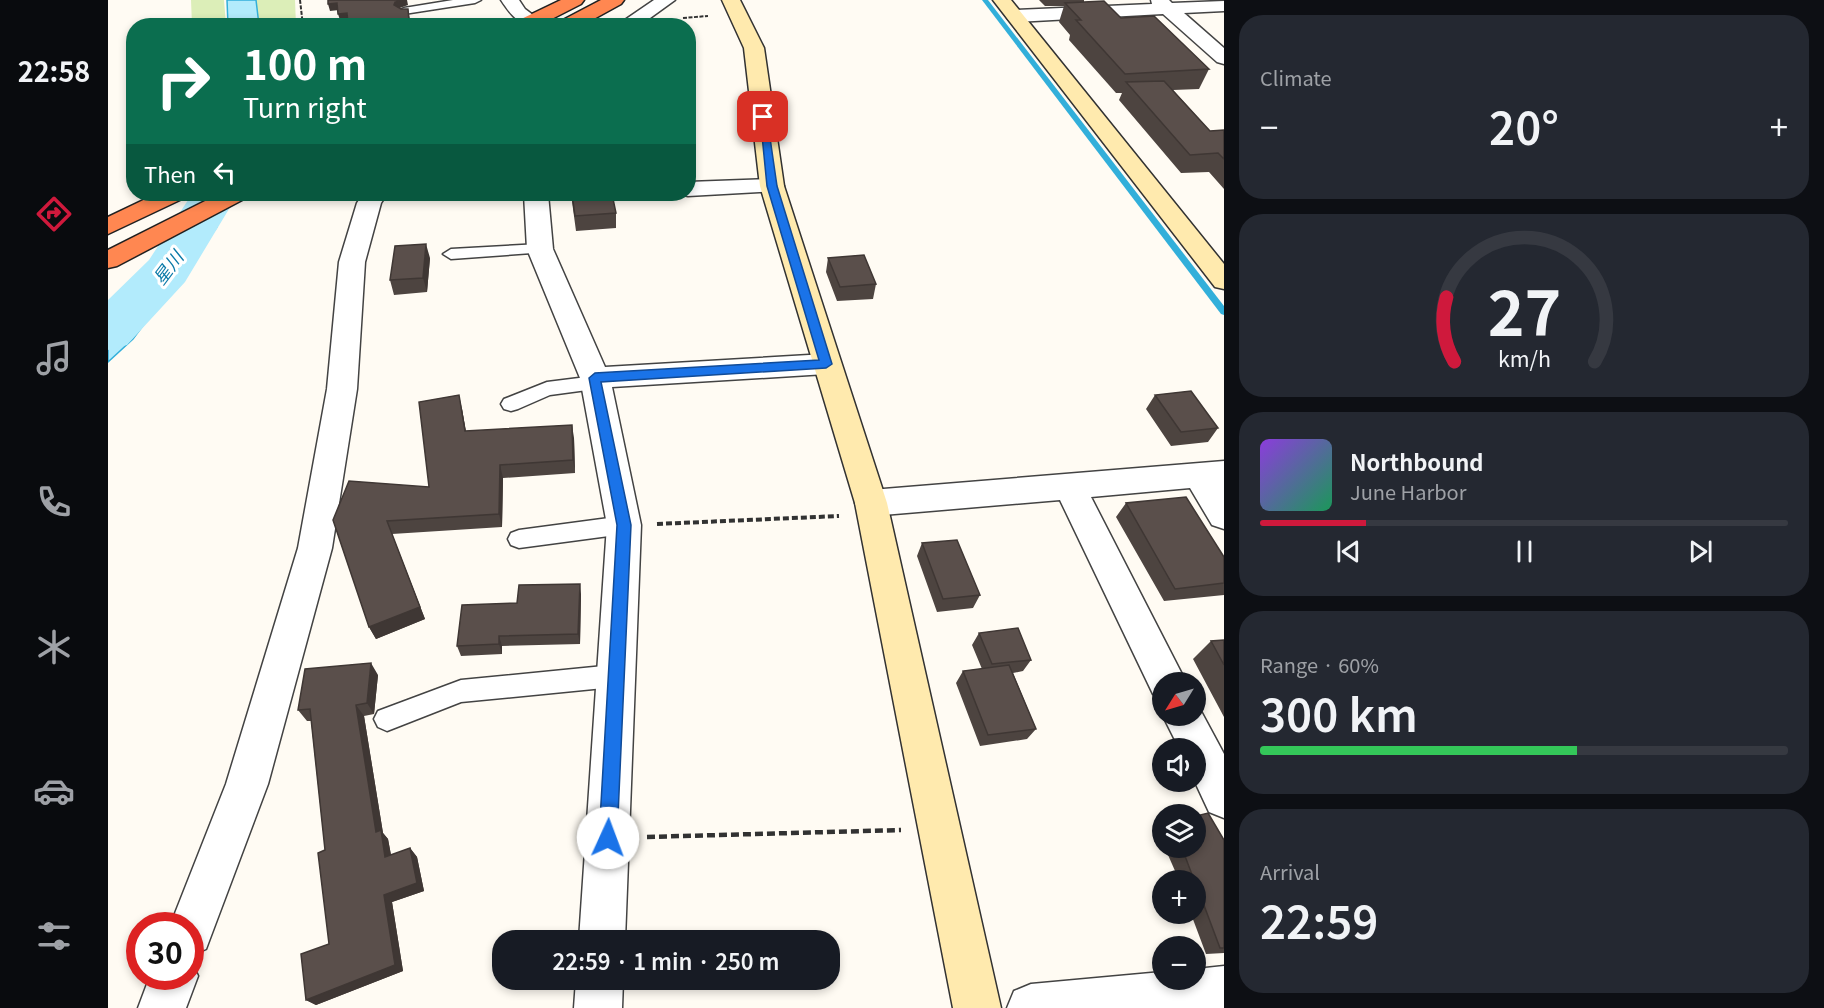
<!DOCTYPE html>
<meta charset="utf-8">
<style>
body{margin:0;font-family:Georgia,"Noto Sans JP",serif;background:#242831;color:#f1f3f6;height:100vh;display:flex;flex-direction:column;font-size:22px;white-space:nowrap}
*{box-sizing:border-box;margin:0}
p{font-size:20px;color:#9ea1a6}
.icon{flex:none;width:33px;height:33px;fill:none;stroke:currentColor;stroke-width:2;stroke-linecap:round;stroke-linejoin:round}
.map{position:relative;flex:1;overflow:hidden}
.sheet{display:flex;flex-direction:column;gap:15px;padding:15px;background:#0d0f14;width:600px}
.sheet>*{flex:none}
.banner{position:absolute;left:18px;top:18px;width:570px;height:183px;border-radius:24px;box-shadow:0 3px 9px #0003;background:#0b6e4f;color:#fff;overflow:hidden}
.needle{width:39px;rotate:233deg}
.buttons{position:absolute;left:1044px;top:672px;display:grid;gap:12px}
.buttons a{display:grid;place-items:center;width:54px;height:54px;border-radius:50%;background:#171b24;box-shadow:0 3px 9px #0003;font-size:30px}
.speed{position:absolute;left:18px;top:912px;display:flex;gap:12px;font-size:30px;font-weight:700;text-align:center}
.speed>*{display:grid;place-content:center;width:78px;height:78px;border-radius:50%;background:#171b24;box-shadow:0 3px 9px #0003;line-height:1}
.speed .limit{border:9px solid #d22;background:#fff;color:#111}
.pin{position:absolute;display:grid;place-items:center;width:51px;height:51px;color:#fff;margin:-26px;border-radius:12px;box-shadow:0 3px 9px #0006}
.me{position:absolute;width:66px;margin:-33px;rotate:2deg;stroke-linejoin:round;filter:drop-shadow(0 0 4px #0008)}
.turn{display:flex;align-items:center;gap:21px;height:126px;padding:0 18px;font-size:27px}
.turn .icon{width:78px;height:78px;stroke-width:2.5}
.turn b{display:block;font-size:42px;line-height:51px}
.then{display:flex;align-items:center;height:57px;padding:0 18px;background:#0003;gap:12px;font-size:22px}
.big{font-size:45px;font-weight:600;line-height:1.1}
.sheet .tile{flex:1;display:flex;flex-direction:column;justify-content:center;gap:9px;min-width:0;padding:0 21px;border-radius:24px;background:#242831}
.sheet .dial{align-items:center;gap:0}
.dial svg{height:156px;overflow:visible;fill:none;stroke:#363941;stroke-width:7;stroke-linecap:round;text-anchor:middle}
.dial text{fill:#f1f3f6;stroke:none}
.song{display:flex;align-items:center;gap:18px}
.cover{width:72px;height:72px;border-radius:9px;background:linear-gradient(135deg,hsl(270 70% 55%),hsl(150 70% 35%))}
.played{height:6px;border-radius:3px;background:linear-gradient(90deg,#cf193c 20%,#363941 20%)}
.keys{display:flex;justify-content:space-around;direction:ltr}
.heat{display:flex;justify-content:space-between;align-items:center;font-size:33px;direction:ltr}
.charge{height:9px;border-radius:4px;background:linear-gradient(90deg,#34c759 60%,#363941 0)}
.trip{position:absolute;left:384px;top:930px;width:348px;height:60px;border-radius:24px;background:#171b24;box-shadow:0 3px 9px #0003;font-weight:600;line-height:60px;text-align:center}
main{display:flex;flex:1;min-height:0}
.tabs{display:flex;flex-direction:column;width:108px;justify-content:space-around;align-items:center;background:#090b0e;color:#9ea1a6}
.tabs .icon{width:42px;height:42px}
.tabs .on{color:#cf193c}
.tabs b{font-size:27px;color:#f1f3f6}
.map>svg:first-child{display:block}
.green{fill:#dceeb8}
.water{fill:#b2ebfc;stroke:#32afda;stroke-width:1.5}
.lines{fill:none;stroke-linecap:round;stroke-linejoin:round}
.stream{fill:#32afda;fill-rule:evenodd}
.river{fill:#b2ebfc;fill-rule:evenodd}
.lane-casing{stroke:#434343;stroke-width:3}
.street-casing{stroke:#434343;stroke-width:3}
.secondary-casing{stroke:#323232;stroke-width:3}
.highway-casing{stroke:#212121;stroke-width:3}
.path-far2{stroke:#323232;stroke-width:2;stroke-dasharray:4 1.5;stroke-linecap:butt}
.path-far1{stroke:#323232;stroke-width:4;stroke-dasharray:6 3;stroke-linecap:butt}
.path{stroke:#323232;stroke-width:4.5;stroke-dasharray:8 4;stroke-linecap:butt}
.lane{fill:#fff;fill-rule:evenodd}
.street{fill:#fff;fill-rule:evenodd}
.secondary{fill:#ffeaae;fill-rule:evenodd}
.highway{fill:#ff8751;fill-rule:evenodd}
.wall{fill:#4d4440}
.shaded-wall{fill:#3f3734}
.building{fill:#5a4f4b;stroke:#3f3734;stroke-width:1.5}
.route{fill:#1a73e8;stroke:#114b97;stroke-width:1.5}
.labels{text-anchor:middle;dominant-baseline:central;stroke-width:6;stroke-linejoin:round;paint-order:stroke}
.far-water-label{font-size:18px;font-style:italic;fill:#0b7aa8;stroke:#fff}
</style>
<main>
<nav class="tabs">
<b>22:58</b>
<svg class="icon on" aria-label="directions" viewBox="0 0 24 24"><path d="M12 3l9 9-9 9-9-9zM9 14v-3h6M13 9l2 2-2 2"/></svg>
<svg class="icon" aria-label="music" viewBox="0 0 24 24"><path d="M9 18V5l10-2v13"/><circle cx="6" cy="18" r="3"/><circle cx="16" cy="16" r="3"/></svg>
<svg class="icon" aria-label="phone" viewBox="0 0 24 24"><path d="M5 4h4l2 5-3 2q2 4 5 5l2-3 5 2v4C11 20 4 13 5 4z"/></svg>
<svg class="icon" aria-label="climate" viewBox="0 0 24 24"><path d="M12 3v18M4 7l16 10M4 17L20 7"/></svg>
<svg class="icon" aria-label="car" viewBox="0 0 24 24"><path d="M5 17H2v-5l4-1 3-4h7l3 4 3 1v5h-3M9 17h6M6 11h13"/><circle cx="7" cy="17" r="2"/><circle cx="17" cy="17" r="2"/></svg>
<svg class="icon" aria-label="filters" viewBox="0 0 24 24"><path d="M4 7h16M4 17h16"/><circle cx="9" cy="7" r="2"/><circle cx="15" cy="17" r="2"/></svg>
</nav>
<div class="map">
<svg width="1116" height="1008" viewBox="0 0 1116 1008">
<rect width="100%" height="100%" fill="#fffbf3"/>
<path class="green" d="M83,0H116L118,25H84Z
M147,0H187L188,25H151Z"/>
<path class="water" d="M119,0H148L151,25H120Z
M109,227L25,339L0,362V313L39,264Z"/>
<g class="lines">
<path class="stream" d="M874,0H880L1116,306V315L1113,314Z"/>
<path class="river" d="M84,194H130L77,282L19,345L0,350V300L41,260Z"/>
<defs>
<path id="lane" d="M345,0H373L367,3L296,14L290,11L296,8Z
M432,244L440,249L438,252L343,259L335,254L343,249Z
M487,376L494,378L496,383L494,388L442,395L410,409L403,411L396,409L393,404L396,399L439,382Z
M516,516L524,519L527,525L524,531L516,534L411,548L403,545L400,539L403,533L411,530Z
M506,665L515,668L518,676L515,684L506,687L353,702L279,731L270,727L266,719L270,711L353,680Z"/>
<path id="street" d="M393,0H411L417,9L433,21L431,25C411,27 403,15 393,0Z
M546,0H567L531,26H508Z
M1043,0H1061L1064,3L1116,1V11L1076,13L1116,48V64L1109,62L1055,14L907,22L901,20L898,16L901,12L907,10L1044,4Z
M664,179L672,181L676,186L672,191L580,196L571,194H580V182Z
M255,194H279L273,203L257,262L249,389L224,548L160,784L98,949L82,956V926H62L118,784L190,548L219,389L231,262L249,203Z
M416,194H440L445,249L497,367L718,354L728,357L732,364L728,371L718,374L504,387L533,525L517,940H471L499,525L472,378L419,249Z
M1116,461V529L1104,525L1082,488L983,497L1078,682H1054V698L1045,694L952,500L763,516L751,512L747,503L751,494L763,490Z
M1088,702L1116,754V818L1101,812L1087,782L1088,748H1071L1055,716H1088Z
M82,959L90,976L78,1008H30L42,976H82Z
M1116,966V1008H899L906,991L923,984L1054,972V980H1088V969Z
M468,980H515L514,1008H466Z"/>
<path id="secondary" d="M614,0H632L656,48L676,186L779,503L893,1008H845L747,503L652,186L636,48Z
M885,0H903L1116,264V289L1107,287Z"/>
<path id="highway" d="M453,0H476L473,4L430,26H405L407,22Z
M493,0H516L513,4L473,26H449L451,22Z
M48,194H78L74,199L0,234V217Z
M111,194H140L136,199L9,266L0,268V250Z"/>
</defs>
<use href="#lane" class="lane-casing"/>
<use href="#street" class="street-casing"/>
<use href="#secondary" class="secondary-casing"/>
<use href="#highway" class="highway-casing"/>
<path class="path-far2" d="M192,0L195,26
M575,18L600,16"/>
<path class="path-far1" d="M549,524L731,516"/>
<path class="path" d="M539,837L793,830"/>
<use href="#lane" class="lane"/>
<use href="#street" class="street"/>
<use href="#secondary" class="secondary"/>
<use href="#highway" class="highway"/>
</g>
<path class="wall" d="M931,0H976V2L1013,18L1101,69L1091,89L1065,90L1102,131L1116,130V189L1101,172L1073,173L1011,100L1014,93H1008L961,40L962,35L951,22L956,6H937Z
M463,194L508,213V228L468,231Z
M322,258L319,292L286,295L282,280Z
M720,258L768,284L765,299L729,301L718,272Z
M1047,395L1110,428L1100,442L1063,446L1038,409Z
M354,409L358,431L466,438L467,473L395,478L394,527L284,534L317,619L268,639L261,627L225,520L321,487Z
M1018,503L1116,557V595L1056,601L1008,517Z
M814,543L872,595L865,608L829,612L809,556Z
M473,594L472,644L394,646V654L353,656L349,646L409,603Z
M871,633L923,660L915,671L905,673L928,729L919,739L872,746L848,683L855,671L874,669L864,645Z
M1116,640V717L1085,659L1103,641Z
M270,675L266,714L256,716L275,833L280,839L283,855L302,848L309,857L316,891L284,902L295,971L208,1005L198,1000L221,944L217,850L203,721H199L190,710Z
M1054,826V842L1048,830Z
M1116,840V953L1098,954L1083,914H1088V880H1071L1057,848H1088Z"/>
<path class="shaded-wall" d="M294,0H299L300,5L289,9L286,5L287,2Z
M229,3L231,10L222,11L220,4Z
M300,9L303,26H240V23Z
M239,13L241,19L232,20L230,14Z
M318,244L322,258L319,292L315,278Z
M351,395L354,409L360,445L357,431Z
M464,425L466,438L467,473L465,460Z
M392,465L395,478L394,527L391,514Z
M279,521L317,619L268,639L261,627Z
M472,584L473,594L472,644L470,634Z
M391,636L394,646V654L391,644Z
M263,663L270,675L266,714L259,703Z
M248,705L256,716L275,833L280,839L285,866L277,857L268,832Z
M302,848L309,857L316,891L284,902L295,971L208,1005L198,1000L276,895Z"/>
<path class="building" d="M220,0H294L287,2L286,5L293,9H300L301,21L270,24L269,20L240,23L239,13L230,14L229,3L220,4Z
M996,1L1013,18L1046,16L1101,69L1017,74L968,20H973L957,3Z
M1056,81L1102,131L1116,130V159L1110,153L1082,155L1018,82Z
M464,194H504L508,213L467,216Z
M318,244L315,278L282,280L287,246Z
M756,255L768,284L732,287L720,258Z
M1083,391L1110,428L1073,432L1047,395Z
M351,395L357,431L464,425L465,460L392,465L391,514L279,521L312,607L261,627L225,520L241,481L321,487L311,402Z
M1078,497L1116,557V583L1067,589L1018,503Z
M849,540L872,595L835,599L814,543Z
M472,584L470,634L391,636V644L349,646L354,605L409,603L411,585Z
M910,628L923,660L884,664L871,633Z
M1116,640V665L1103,641Z
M263,663L259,703L248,705L268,832L273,830L277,857L302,848L309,883L276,895L287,965L198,1000L193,954L221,944L210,853L217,850L202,709L190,710L197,669Z
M901,665L928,729L880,735L855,671Z
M1100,813L1116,840V948H1112L1088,884V880H1086L1074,848H1088V816Z"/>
<path class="route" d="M652,115L659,117L669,186L724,364L718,368L493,382L523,525L509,838L506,844L500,846L494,844L491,838L509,525L481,378L487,373L711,360L659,186Z"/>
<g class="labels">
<g class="far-water-label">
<text transform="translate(59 267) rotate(-53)">星川</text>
</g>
</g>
</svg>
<div class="buttons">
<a><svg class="needle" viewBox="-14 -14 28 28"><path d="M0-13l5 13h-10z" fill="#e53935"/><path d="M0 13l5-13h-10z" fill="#9ea1a6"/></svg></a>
<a><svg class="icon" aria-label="sound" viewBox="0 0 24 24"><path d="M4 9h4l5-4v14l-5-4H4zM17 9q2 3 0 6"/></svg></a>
<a><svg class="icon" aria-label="layers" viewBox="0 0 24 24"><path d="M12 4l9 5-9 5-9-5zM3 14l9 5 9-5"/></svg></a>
<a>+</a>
<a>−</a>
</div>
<div class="speed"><div class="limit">30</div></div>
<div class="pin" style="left:655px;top:117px;background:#d93025"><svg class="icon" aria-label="arrive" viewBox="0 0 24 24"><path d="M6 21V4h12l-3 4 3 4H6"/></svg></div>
<svg class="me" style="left:500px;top:838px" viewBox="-20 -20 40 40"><circle r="19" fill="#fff"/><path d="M0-13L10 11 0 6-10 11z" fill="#1a73e8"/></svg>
<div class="trip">22:59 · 1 min · 250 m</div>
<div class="banner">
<div class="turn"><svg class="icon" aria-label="right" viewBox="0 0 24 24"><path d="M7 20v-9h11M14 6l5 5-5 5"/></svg><div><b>100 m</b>Turn right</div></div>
<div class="then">Then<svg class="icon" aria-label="left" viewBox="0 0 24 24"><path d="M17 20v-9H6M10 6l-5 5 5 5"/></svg></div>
</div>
</div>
<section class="sheet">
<div class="tile"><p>Climate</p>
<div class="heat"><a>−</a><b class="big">20°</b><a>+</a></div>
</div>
<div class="tile dial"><svg viewBox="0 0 100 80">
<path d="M14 69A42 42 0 1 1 86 69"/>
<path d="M14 69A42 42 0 0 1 10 36" stroke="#cf193c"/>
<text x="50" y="56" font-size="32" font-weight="700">27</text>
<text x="50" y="72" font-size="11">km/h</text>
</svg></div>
<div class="tile">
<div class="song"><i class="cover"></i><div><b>Northbound</b><p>June Harbor</p></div></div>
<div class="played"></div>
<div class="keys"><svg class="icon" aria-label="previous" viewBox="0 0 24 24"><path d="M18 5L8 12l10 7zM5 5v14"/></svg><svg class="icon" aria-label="pause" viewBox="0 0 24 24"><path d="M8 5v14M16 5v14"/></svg><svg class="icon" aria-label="next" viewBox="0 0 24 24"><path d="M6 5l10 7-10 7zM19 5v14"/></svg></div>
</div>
<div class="tile"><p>Range · 60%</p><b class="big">300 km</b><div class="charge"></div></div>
<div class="tile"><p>Arrival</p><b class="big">22:59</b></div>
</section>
</main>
